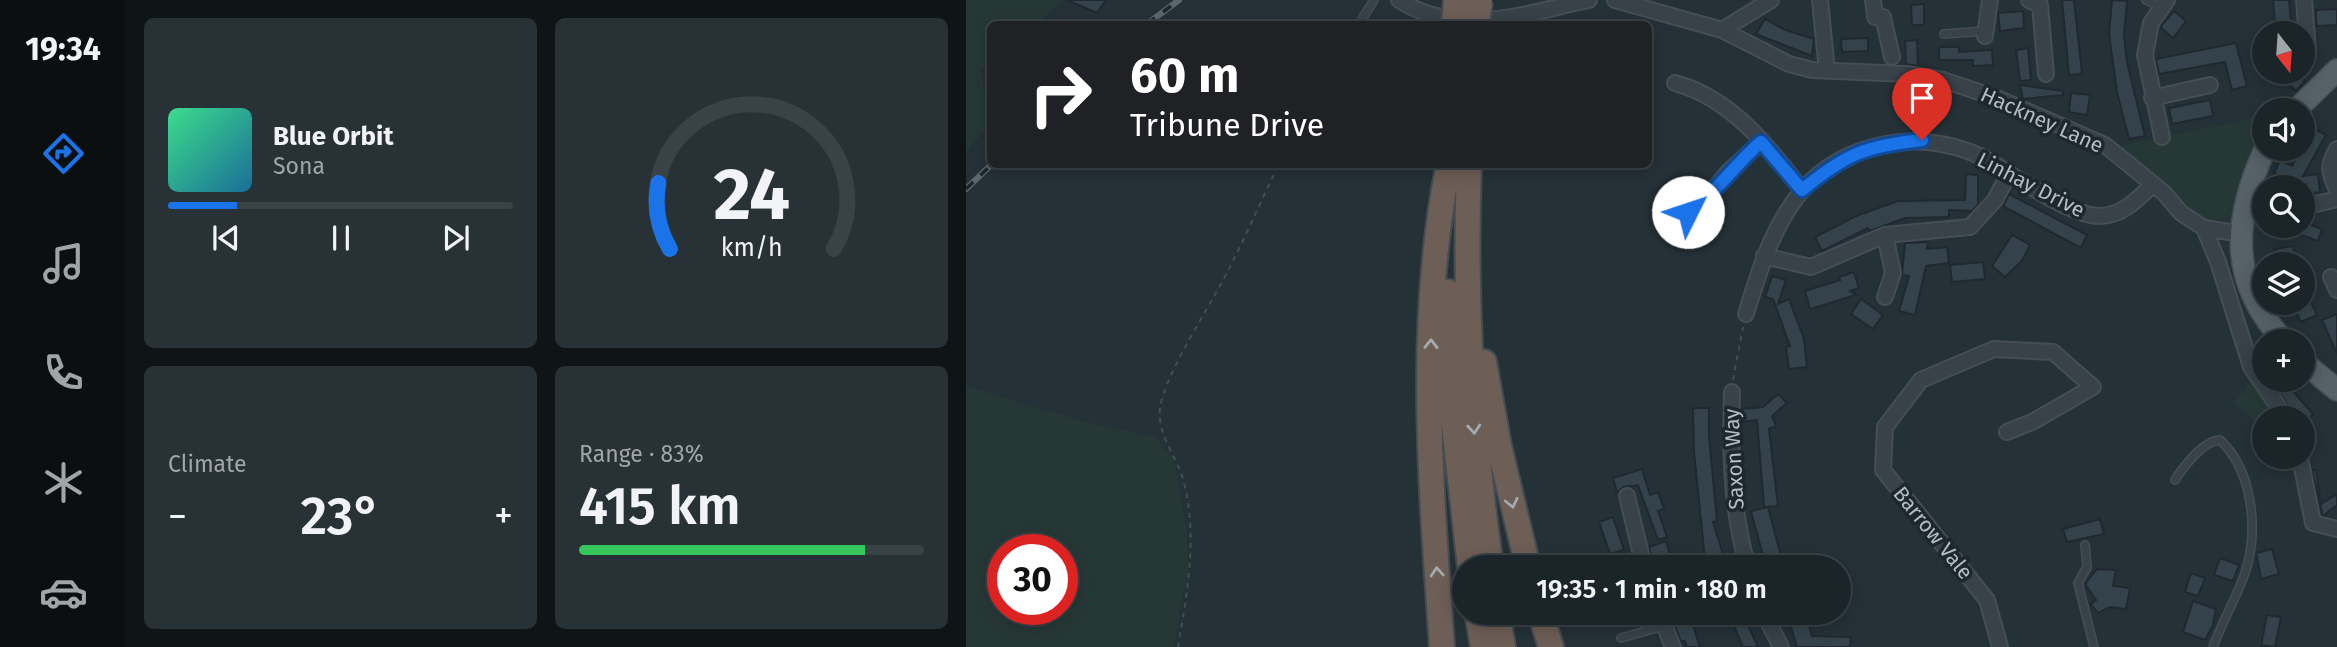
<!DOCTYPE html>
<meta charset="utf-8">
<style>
body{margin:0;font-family:"Fira Sans",sans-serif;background:#283135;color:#f1f3f6;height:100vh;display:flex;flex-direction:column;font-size:26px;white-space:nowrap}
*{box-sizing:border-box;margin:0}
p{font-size:23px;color:#a0a5a8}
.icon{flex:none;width:38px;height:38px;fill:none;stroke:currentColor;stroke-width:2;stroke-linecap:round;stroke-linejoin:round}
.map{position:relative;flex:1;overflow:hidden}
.side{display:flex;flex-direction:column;gap:18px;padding:18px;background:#0f1417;width:840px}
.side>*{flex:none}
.guide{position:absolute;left:21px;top:21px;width:665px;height:147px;border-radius:10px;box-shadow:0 4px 18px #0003,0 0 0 2px #394246;background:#202124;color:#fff;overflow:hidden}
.needle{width:46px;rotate:163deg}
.controls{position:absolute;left:1286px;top:21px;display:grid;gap:14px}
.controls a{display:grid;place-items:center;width:63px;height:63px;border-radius:50%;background:#1b2529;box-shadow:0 4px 18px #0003,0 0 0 2px #394246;font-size:35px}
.speed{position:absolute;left:21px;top:534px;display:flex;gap:14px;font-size:35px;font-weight:700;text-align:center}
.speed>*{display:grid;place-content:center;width:91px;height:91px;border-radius:50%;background:#1b2529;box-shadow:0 4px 18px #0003,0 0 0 2px #394246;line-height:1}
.speed .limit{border:10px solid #d22;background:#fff;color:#111}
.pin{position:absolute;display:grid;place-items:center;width:60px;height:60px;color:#fff;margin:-72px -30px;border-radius:50% 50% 50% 0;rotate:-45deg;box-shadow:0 0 7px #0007}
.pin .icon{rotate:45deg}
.me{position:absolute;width:77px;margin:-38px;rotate:49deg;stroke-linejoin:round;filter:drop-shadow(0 0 5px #0008)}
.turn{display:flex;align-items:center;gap:24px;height:147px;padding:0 28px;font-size:32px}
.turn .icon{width:91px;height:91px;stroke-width:2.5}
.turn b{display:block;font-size:49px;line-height:60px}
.big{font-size:52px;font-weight:600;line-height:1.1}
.side .card{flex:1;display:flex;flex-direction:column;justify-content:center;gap:10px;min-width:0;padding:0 24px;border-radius:10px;background:#283135}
.side .dial{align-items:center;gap:0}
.dial svg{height:182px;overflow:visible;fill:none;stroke:#394246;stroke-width:7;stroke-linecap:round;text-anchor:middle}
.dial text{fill:#f1f3f6;stroke:none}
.song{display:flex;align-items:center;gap:21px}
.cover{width:84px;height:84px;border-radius:10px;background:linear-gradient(135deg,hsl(150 70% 55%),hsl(200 70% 35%))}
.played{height:7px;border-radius:4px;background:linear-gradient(90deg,#1a73e8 20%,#394246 20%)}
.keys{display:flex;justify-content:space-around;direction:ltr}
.heat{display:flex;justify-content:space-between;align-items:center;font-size:38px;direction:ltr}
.charge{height:10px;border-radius:5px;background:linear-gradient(90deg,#34c759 83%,#394246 0)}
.side .tiles{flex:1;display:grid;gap:18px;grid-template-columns:repeat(2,1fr)}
.trip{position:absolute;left:486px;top:555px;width:399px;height:70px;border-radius:35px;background:#1b2529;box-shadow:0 4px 18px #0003,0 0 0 2px #394246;font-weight:600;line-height:70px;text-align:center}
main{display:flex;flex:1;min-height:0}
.tabs{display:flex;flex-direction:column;width:126px;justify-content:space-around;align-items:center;background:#0b0f10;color:#a0a5a8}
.tabs .icon{width:49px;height:49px}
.tabs .on{color:#1a73e8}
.tabs b{font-size:32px;color:#f1f3f6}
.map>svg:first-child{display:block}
.green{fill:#263836;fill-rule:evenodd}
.building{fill:#34434b;stroke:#1f292f;stroke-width:2}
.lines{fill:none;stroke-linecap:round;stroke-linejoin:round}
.lane-casing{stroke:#444e54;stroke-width:10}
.street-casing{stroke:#444e54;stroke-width:18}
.primary-casing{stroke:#444e54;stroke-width:24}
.highway-casing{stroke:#434d53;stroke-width:28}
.path{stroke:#3f514e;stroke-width:2;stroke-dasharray:5 5;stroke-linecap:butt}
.lane{stroke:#384248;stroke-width:7}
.street{stroke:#384248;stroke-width:14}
.primary{stroke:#566268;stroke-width:21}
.highway{stroke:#6d5e56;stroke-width:24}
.rail-casing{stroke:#5a676e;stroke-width:6}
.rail{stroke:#1d272c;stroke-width:3.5;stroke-dasharray:10;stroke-linecap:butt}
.highway-bridge-casing{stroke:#434d53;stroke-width:28;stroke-linecap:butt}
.highway-bridge{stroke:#6d5e56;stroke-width:24}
.oneway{stroke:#a5aaae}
.route-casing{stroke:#114b97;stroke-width:18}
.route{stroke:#1a73e8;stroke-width:12}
.labels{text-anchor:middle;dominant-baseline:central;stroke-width:7;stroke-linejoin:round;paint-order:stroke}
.street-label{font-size:21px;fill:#b3bdc4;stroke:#1d272c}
</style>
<main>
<nav class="tabs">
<b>19:34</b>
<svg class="icon on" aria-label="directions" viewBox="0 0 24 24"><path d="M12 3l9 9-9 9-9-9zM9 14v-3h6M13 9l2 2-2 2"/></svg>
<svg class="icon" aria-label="music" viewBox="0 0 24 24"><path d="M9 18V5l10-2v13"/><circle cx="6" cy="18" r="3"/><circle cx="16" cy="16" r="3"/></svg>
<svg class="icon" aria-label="phone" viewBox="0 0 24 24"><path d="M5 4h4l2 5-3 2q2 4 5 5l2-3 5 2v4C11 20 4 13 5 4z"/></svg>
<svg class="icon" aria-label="climate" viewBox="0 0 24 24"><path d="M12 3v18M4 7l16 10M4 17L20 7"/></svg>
<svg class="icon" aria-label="car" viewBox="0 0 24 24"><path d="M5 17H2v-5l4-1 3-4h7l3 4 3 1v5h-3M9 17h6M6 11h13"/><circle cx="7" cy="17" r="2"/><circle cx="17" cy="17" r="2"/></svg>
</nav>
<section class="side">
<div class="tiles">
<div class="card">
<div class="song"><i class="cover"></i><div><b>Blue Orbit</b><p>Sona</p></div></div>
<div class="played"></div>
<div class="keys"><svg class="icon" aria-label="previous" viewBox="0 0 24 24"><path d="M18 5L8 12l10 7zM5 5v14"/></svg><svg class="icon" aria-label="pause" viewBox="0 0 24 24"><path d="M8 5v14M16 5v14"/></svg><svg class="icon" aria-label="next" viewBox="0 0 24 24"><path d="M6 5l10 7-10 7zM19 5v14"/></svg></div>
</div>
<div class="card dial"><svg viewBox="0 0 100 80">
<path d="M14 69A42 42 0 1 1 86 69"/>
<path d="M14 69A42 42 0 0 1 9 40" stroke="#1a73e8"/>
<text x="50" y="56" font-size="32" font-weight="700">24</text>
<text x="50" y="72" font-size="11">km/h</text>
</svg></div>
<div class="card"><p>Climate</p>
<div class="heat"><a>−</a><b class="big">23°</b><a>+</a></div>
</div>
<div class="card"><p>Range · 83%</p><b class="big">415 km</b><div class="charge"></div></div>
</div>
</section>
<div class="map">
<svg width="1371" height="647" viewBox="0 0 1371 647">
<rect width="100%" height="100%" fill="#243137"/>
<path class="green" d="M0,0H97L72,24H24V62L15,70L24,124L0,152Z
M1298,111C1298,131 1291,135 1284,153C1277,174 1272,193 1269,215C1258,218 1248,223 1237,219C1213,211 1169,165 1148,147L1279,120Z
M1286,380L1312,418H1298V431L1268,403Z
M0,386L113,420L190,438L208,459L220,524L222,570L208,647H0ZM37,550H96V609H37Z"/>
<path class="building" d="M101,0H140L131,13Z
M1096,0H1108L1116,74L1103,75Z
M1146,0L1161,1L1158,36L1161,62L1179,136L1163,139L1151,92L1143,34Z
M1307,0H1323L1325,21L1309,23Z
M958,4V25H946L945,5Z
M1371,9V25L1350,26V10Z
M1057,11L1058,28L1034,31L1032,13Z
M1208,11L1220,21L1207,38L1194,27Z
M799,19L817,29L848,39L846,56L790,34Z
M902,38V51L876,52L875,39Z
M951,40L952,66L940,64L939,41Z
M1270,43L1281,86L1266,90L1259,62L1193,74L1190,59Z
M973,47H993V52L1026,50L1027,65L1007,66V60H973Z
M1062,48L1065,80L1054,81L1050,50Z
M1309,72H1329L1339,81L1330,91Z
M1054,85L1097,91V95L1057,99Z
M1105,93L1124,95L1121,115L1103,112Z
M1244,100L1247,116L1206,124L1203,108Z
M1347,128L1360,135L1337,176L1352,174L1354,192L1337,194V187H1310L1314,176L1308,173L1314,160L1326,166Z
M1000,174L1012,175V205L1006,211L983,210V217L939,218L904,231L902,228L856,251L849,237L890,216L932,201L999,200Z
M1043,194L1121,235L1115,248L1037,206Z
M1337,222L1356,229L1352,241L1313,227L1337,226Z
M1046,235L1064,245L1056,261L1039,277L1026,266Z
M962,242L961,249L981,247L983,263L960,266L949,315L933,311L943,276L936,275L939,243Z
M1327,246L1330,264H1312L1309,249Z
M1017,262L1019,279L986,282L984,265Z
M888,272L893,288L884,291L890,295L844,309L839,291L874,280L873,277Z
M806,276L820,280L812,304L823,299L838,339L841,367L823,369L820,347L824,346L807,299L799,297Z
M1343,298L1351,315L1335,322L1327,305Z
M895,299L917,315L907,329L885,314Z
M1371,314V354L1356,320Z
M1305,380H1317L1347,414L1343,418H1330Z
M812,394L821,403L806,416L810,426L803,429L812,506L798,507L791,420L775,422V409L797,407Z
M727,408H743V436L751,521L747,522L761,567H742L739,560L728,452Z
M676,469L684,495L692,492L698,509L692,511L701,537L692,540L672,485L658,487L651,492L647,478Z
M1346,470H1350L1355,504L1371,494V505L1357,516Z
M802,507L818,567H800L785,511Z
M647,517L658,550L644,554L633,522Z
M1134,519L1138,534L1101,542L1097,529Z
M700,541L708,567H688L683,547Z
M1306,549L1313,574L1295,579L1290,553Z
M1254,558L1273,565L1267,581L1248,575Z
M1131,569L1150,570L1147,586L1164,588L1160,609L1144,607L1132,613L1125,604L1130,600L1119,584Z
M1225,573L1239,578L1232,596L1219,592Z
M1227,601L1250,609L1247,625L1239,640L1217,632Z
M704,612H723L734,647H721L719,641L715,642Z
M762,612H776L792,647H777Z
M839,612L846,636L885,637L884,647H831L821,614Z
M1301,615L1315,617L1309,647L1295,645Z"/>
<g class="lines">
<defs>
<path id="lane" d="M1180,0L1195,7
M393,24L408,0
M978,34L1019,31
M1209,480C1218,466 1237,441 1254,440C1287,471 1293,531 1279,573C1271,596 1256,623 1247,647
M1119,545L1121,567L1112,583L1128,647
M655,638L698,626"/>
<path id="street" d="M433,0C494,39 559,13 623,0
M649,0L756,30L823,64L846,70L941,74L977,80L1031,98L1139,145L1198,193L1215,213L1238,228L1276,234
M854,0L861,71
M907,0L909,17H917L926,57
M1063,0L1074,5L1080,74
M1338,0L1342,51
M756,30L805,0
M1019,36L1024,0
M709,83C765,98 802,146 836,190
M1186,98L1244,85
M1196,137L1179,55L1185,23L1201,0
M1371,149C1361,166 1363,172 1371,190
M701,200L717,211L732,209L762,172L795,142
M1337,207L1371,199
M717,211L730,226
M1238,228L1252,262L1285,367L1320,418
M798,256L845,267L919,235L1004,227L1029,200L1042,175
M1365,277L1371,290
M919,297L927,273L919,235
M780,314C793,271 806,228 834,193C879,137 965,127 1025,162C1049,177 1107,217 1134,216C1156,216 1172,199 1187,184
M766,392C764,452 765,509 782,567
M1334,457L1347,523L1371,529
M661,496L678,567
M659,567L676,561
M693,612L707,647
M797,612L815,647
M1034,647L1021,600L917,470L919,427L955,380L1028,349L1087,352L1127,387L1068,421L1041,432"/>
<path id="primary" d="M1330,110L1371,70
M1299,149C1267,220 1262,281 1318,341
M1337,362L1371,390"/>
<path id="highway" d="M503,164C498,299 506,434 525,567
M482,292L486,408L504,567
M518,362L533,446L562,567
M511,612L517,647
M531,612L537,647
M574,612L585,647
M476,647C465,488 451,325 482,168"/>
</defs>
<use href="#lane" class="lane-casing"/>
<use href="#street" class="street-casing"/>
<use href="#primary" class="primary-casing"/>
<use href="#highway" class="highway-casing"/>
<path class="path" d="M767,380L777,327
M212,647C221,593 232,537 218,483C212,457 191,437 194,408C198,379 232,325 247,298C272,255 291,209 313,164"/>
<use href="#lane" class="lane"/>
<use href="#street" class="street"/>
<use href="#primary" class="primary"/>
<use href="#highway" class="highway"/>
<defs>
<path id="rail" d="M181,24L213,0
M0,189L26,164"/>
</defs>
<use href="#rail" class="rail-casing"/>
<use href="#rail" class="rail"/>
<defs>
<path id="highway-bridge" d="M488,24L490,0
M511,24L514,1"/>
</defs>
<use href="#highway-bridge" class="highway-bridge-casing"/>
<use href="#highway-bridge" class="highway-bridge"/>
</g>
<defs><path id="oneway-chevron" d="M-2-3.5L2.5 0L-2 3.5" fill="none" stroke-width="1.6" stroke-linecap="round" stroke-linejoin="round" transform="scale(1.75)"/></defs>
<g class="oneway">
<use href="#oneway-chevron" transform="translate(465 344) rotate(-89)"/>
<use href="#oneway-chevron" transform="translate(508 429) rotate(85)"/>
<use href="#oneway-chevron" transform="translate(546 503) rotate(77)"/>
<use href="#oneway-chevron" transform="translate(471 572) rotate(-94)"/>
</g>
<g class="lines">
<defs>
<path id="route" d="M722,212C735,209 778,155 795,142L836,190C880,154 899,146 956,140"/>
</defs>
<use href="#route" class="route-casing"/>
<use href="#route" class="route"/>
</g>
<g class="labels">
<g class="street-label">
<text transform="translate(1076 120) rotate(24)">Hackney Lane</text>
<text transform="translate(1065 185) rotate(27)">Linhay Drive</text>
<text transform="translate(768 459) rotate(-93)">Saxon Way</text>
<text transform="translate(967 533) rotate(51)">Barrow Vale</text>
</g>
</g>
</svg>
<div class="controls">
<a><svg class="needle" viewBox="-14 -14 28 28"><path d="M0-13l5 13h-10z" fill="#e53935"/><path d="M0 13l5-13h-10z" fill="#a0a5a8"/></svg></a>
<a><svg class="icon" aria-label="sound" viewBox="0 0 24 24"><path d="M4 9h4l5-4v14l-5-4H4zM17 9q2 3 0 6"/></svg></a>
<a><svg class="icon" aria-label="search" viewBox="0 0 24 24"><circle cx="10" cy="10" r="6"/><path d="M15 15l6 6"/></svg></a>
<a><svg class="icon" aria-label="layers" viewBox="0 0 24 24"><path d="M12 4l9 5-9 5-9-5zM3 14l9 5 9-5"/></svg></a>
<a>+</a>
<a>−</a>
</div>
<div class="speed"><div class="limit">30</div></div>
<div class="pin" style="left:956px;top:140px;background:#d93025"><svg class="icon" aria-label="arrive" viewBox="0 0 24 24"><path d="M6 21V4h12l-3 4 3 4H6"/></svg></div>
<svg class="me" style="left:722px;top:212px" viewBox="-20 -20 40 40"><circle r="19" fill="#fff"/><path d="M0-13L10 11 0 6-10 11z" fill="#1a73e8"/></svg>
<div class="trip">19:35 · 1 min · 180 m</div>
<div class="guide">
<div class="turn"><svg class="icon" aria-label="right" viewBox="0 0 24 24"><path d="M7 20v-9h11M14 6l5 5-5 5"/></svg><div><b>60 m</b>Tribune Drive</div></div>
</div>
</div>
</main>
